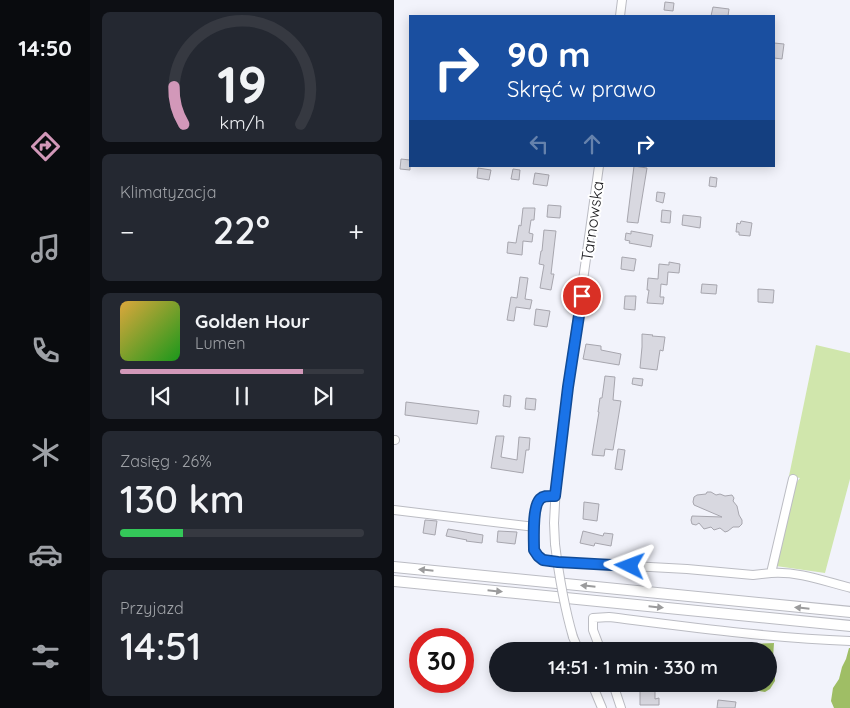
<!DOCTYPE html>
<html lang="pl">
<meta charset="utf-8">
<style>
body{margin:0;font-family:Quicksand,sans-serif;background:#242831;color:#f1f3f6;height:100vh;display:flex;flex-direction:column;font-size:19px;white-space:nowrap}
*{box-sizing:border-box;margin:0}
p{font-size:16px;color:#9ea1a6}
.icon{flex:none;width:28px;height:28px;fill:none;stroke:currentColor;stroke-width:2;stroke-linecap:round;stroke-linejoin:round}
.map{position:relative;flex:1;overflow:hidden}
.details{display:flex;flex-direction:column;gap:12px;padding:12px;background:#0d0f14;width:304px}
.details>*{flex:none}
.guide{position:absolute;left:15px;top:15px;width:366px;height:152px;border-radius:0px;box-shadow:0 2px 12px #0003;background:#1a4fa0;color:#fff;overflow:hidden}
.speed{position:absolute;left:15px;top:628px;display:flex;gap:10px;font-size:25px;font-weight:700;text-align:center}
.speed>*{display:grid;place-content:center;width:65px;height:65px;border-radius:50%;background:#171b24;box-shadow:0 2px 12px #0003;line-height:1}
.speed .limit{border:8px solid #d22;background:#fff;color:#111}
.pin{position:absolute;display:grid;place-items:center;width:42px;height:42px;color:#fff;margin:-21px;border:2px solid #fff;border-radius:50%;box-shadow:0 1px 5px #0007}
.me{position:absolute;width:55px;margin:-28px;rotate:273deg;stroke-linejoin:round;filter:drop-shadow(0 0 4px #0008)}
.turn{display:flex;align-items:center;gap:18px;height:105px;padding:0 15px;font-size:22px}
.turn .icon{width:65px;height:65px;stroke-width:2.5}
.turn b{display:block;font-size:35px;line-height:42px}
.lanes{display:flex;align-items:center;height:48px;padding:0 15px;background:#0003;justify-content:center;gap:25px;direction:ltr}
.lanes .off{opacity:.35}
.big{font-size:38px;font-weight:600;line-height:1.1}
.details .card{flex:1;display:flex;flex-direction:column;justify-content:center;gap:8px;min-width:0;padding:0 18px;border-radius:8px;background:#242831}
.details .dial{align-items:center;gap:0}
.dial svg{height:130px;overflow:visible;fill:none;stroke:#363941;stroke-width:7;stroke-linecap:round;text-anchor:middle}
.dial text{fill:#f1f3f6;stroke:none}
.song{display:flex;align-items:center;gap:15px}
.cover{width:60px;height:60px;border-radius:8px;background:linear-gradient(135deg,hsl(40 70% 55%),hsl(120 70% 35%))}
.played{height:5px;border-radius:2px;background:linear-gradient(90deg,#d298b9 75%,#363941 75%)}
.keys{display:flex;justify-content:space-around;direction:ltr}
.heat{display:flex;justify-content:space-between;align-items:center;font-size:28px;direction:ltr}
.charge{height:8px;border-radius:4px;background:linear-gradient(90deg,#34c759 26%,#363941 0)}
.trip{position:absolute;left:95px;top:642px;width:288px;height:50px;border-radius:25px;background:#171b24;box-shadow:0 2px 12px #0003;font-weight:600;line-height:50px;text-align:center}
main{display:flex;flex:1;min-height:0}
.tab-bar{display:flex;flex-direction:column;width:90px;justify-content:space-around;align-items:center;background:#090b0e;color:#9ea1a6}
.tab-bar .icon{width:35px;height:35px}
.tab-bar .on{color:#d298b9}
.tab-bar b{font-size:22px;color:#f1f3f6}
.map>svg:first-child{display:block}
.green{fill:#d0e6ac}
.forest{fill:#9fbe65}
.building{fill:#d8d8e0;stroke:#a7a6ae}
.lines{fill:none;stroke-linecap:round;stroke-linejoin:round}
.minor-casing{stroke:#bbbcc3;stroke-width:10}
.major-casing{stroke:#bbbcc3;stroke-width:12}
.minor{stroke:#fff;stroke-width:8}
.major{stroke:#fff;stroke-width:10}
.minor-bridge-casing{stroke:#bbbcc3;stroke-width:10;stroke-linecap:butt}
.minor-bridge{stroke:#fff;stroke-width:8}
.oneway{fill:#9b9b9c}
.route-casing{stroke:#114b97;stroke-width:12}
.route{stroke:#1a73e8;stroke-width:9}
.labels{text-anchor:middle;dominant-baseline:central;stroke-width:4;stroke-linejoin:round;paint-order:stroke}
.street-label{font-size:16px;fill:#202023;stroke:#fff}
</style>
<main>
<nav class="tab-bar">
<b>14:50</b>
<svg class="icon on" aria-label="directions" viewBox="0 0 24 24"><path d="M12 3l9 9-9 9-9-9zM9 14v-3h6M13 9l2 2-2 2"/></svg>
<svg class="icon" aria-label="music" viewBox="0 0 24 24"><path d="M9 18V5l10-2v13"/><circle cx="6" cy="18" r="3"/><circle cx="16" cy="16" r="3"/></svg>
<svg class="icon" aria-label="phone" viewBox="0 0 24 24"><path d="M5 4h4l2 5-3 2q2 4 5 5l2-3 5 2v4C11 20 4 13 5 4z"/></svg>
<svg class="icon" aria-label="climate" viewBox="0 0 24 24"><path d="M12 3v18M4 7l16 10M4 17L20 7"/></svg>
<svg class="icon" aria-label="car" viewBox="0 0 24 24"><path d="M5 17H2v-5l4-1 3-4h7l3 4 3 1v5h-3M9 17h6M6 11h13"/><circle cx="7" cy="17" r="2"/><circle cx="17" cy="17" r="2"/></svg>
<svg class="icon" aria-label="filters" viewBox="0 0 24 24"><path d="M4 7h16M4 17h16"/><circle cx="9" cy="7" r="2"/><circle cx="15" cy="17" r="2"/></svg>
</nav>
<section class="details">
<div class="card dial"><svg viewBox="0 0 100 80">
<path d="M14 69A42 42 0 1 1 86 69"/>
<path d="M14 69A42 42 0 0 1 8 46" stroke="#d298b9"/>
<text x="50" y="56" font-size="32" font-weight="700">19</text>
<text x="50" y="72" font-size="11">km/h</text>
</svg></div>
<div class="card"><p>Klimatyzacja</p>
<div class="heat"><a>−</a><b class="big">22°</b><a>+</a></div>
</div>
<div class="card">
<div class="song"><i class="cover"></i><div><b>Golden Hour</b><p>Lumen</p></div></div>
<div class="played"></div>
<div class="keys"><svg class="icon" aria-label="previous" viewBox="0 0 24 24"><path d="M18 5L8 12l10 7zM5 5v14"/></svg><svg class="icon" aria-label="pause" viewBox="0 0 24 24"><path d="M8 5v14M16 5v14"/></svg><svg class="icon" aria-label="next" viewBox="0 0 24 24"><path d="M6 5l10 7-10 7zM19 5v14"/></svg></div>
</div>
<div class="card"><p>Zasięg · 26%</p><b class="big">130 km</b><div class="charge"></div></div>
<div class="card"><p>Przyjazd</p><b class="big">14:51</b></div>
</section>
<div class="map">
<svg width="457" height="708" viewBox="0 0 457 708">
<rect width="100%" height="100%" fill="#f2f3fb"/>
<path class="green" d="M422,345L456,353V479L431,573L382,566L402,483L406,478L395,476Z"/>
<path class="forest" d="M380,643L379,658L381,666V681L376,689L371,692C365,691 358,690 356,684H374V651H358L360,644Z
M455,648H456V708H440L437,701L439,688L445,679L448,667L452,659Z"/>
<path class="building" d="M271,2L280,3L279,11L270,10Z
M319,7L335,9L334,16H317Z
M380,43L390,44L388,59L380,58Z
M7,159L16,160V170L6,169Z
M240,166L253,168L244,223L233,222Z
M84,168L97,170L95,180L83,178Z
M119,169L126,170L125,180L117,179Z
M141,173L155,175L153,186L139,184Z
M316,177L323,178L322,187L315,186Z
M263,192L271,193L269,203L262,201Z
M154,205L167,206L166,218L153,217Z
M129,208H141L140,220H137L135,233L139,234L138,242L129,241L128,255L113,253L114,242L122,243L125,225L127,226Z
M268,210L277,211L276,223L267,222Z
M289,215L307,217L306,228L288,225Z
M347,221L358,223L356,236L345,235V232H342L343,223L346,224Z
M150,230L162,231L157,274H160L157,290L146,288L150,265L145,264L147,251H148Z
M237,231L259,235L257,247L235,243L236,241L231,240L232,233L237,234Z
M228,257L242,259L240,271L227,269Z
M275,262L286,264L285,273L274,272L273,285L267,284L266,297H270L269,304L253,303L255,290H253L254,278L264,279L265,264L275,265Z
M126,277L134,278L131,299L138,300L136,309L122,307L120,321L113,320L117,297L123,298Z
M308,284L323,285L322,294L307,293Z
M364,289L380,290L379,303L364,302Z
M231,296H242L241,310L230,309Z
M142,309L156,311L153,327L140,325Z
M248,334L259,335L258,336L271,337L269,351L266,350L263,370L246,368L248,347Z
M192,344L207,346V350L227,354L225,365L189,359Z
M211,376L221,377L219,400L227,401L219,450L211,449L210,456L198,455L205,412H204L206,398H208Z
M239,378L249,379L248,386L238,384Z
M110,395L117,396L116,407L109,406Z
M132,398L142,399L141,410L131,409Z
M12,402L85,411L83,424L11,415Z
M102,436H110L107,457L123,460L125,437L136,438L135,450H132L129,473L97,468Z
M224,449L231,450L228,470L221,469Z
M313,492H317L322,495L326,494L331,496L338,495L340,498L339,501L343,506L345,515L348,520V524L345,527H339L334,531L331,532L326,528L320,530L317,527L310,529L305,523L302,525L298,524L297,520L298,516L328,517L300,505L299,502L300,497L303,495L312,494Z
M190,502L205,504L203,521L189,519Z
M31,520L43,521L41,535L29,533Z
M54,529L89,535L88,543L72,541L73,540L52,536Z
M104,531L123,532L121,544L103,542Z
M189,531L209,536L210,533L219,534L217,546L201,543L200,546L186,543Z
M246,691H261V699L265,698V705H246Z
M324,700L342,702L341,708H323Z"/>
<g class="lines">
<defs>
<path id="minor" d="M226,16L228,0
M0,440H1
M161,495C155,496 150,495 146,499C138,507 141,539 140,550C146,560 153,560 164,562L293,569L359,575L377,573L399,479
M0,510L141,527
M161,544L160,523L162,484L174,387L205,166
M377,573C404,571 430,581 457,588
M179,637L185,651
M207,651L199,630V618L215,617C295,627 375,638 457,641
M198,684L208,708
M219,684L227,708"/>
<path id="major" d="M0,567L457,612
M0,581L457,626"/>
</defs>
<use href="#minor" class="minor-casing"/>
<use href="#major" class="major-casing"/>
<use href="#minor" class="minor"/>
<use href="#major" class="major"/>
<defs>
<path id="minor-bridge" d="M161,544C165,576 170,606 179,637"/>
</defs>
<use href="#minor-bridge" class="minor-bridge-casing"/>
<use href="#minor-bridge" class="minor-bridge"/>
</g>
<defs><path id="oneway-solid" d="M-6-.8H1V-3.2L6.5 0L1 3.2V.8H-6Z" transform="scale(1.25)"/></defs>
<g class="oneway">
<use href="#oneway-solid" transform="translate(32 570) rotate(-174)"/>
<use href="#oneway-solid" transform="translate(194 586) rotate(-174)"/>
<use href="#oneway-solid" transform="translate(101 591) rotate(6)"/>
<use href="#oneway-solid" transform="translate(262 607) rotate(6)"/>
<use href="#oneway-solid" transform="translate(408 608) rotate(-174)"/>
</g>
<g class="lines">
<defs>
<path id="route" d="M188,296L174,387L161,496C155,496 150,495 146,499C138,507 140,539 140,550L144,556L149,560L164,562L236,566"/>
</defs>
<use href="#route" class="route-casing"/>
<use href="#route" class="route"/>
</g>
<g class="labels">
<g class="street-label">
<text transform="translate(198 221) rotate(-82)">Tarnowska</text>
</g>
</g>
</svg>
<div class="speed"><div class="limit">30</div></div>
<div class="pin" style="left:188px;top:296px;background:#d93025"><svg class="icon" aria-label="arrive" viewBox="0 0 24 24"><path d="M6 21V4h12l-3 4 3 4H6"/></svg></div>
<svg class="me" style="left:236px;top:566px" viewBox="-20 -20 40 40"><path d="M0-17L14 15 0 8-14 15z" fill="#1a73e8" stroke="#fff" stroke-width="4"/></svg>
<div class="trip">14:51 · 1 min · 330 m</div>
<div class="guide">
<div class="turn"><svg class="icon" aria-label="right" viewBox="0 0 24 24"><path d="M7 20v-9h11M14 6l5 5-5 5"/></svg><div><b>90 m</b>Skręć w prawo</div></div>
<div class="lanes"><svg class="icon off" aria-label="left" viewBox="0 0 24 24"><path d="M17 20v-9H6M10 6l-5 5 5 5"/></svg><svg class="icon off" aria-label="ahead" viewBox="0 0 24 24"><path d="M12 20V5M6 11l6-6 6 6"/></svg><svg class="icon" aria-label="right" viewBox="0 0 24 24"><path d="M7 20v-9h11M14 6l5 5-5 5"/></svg></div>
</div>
</div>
</main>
